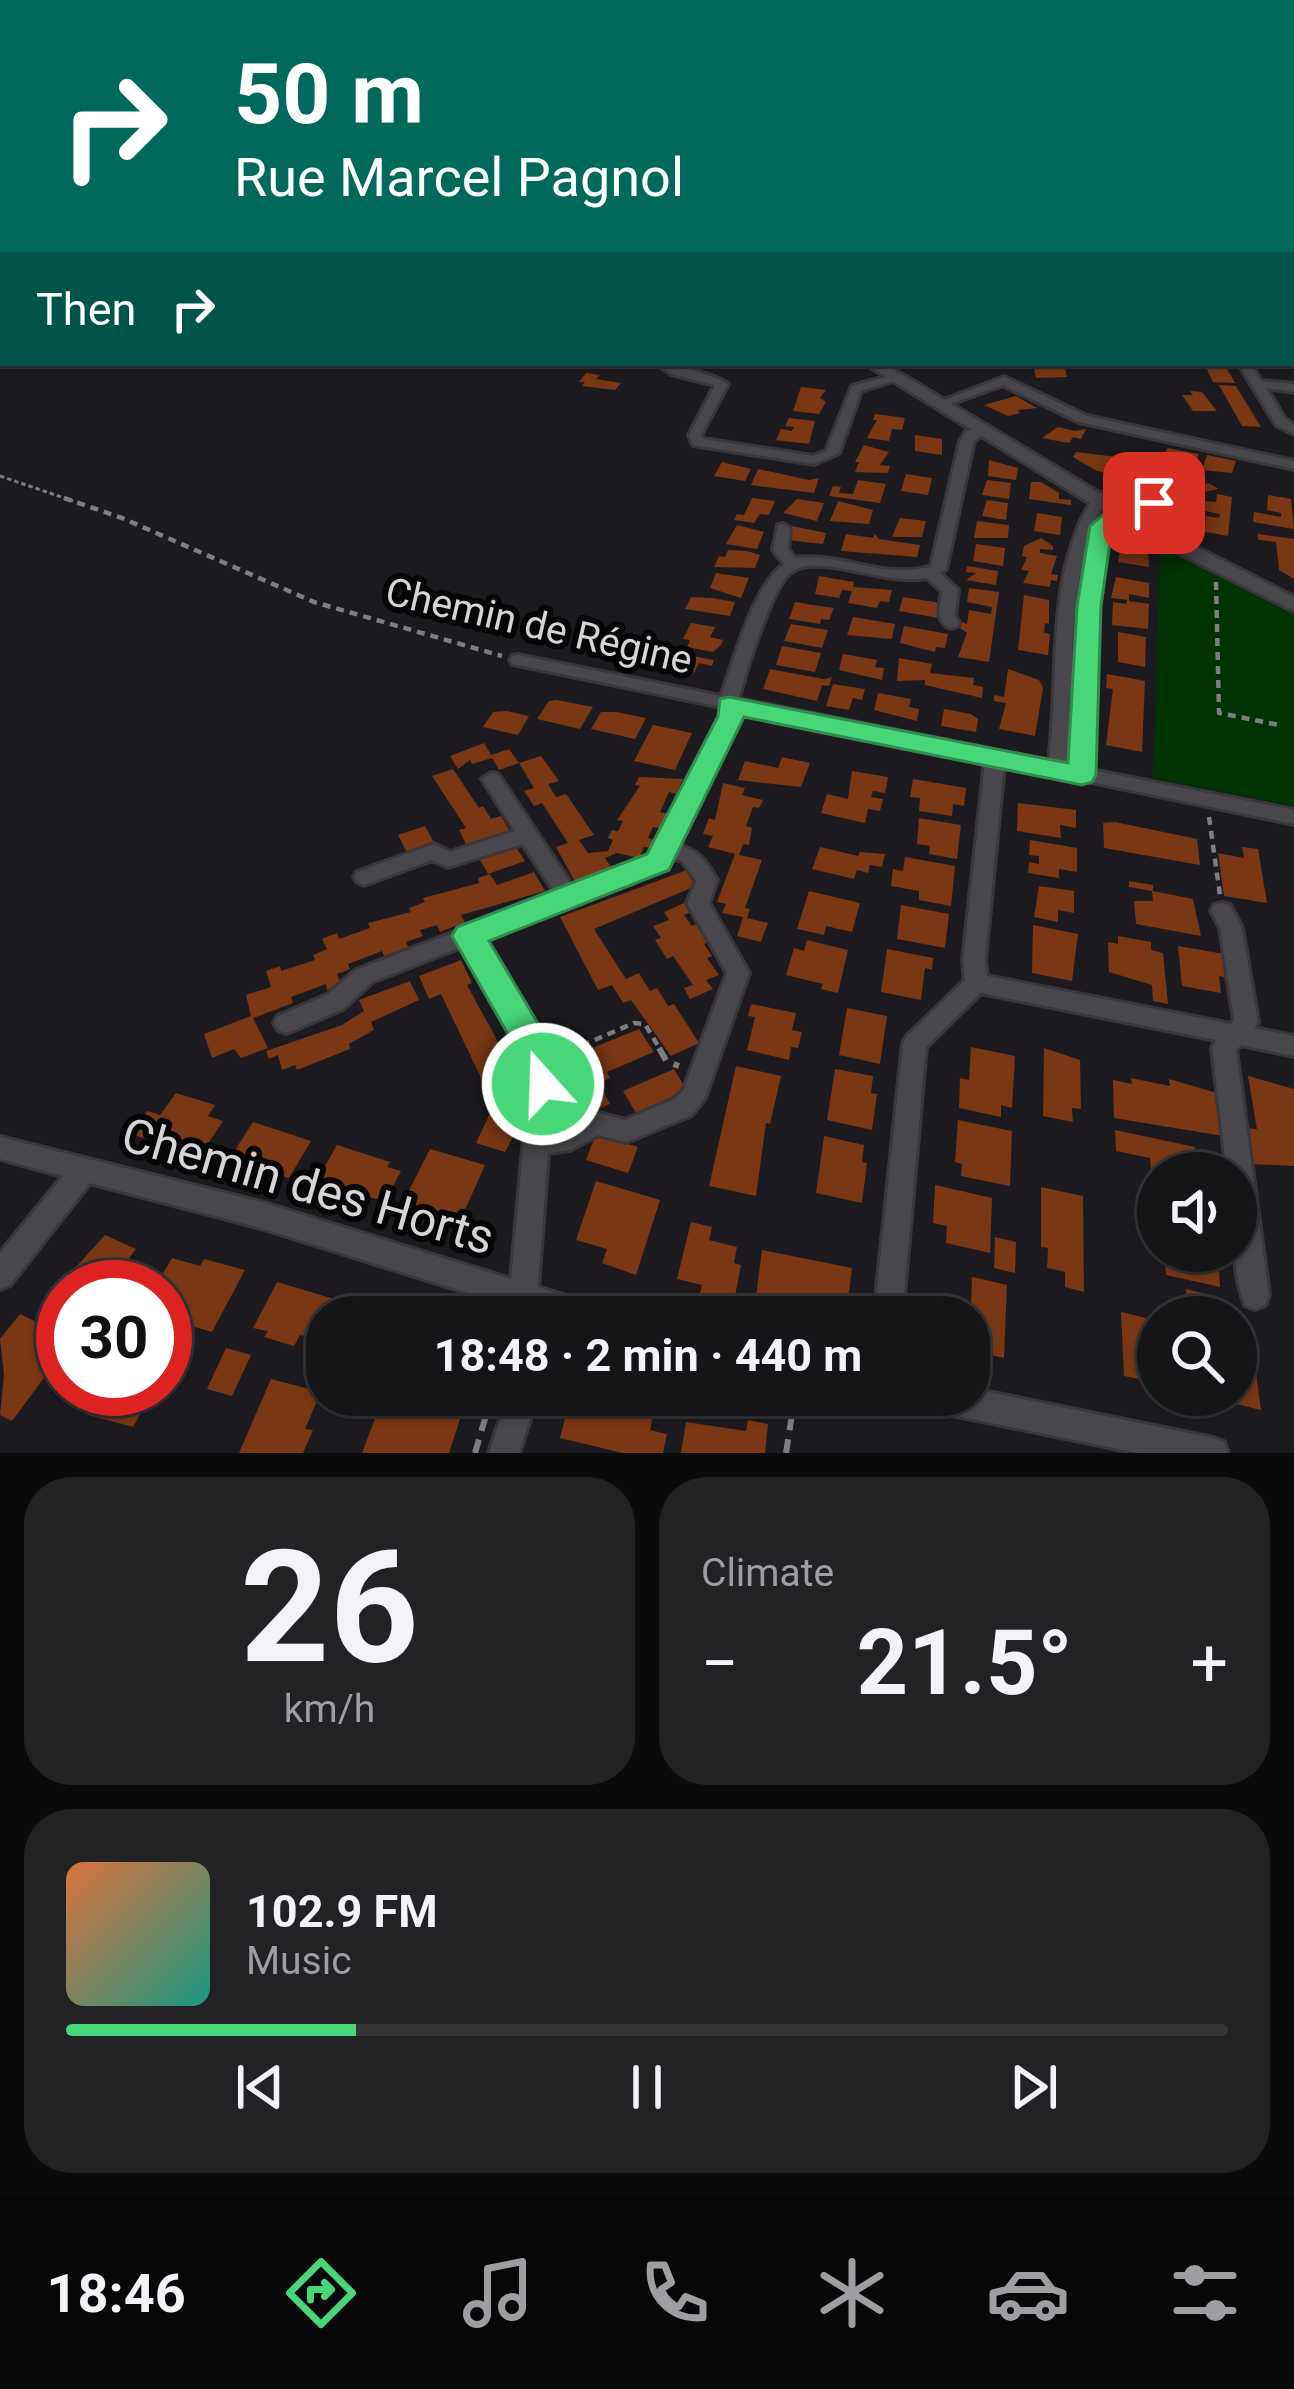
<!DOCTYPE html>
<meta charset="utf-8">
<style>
body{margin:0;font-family:Roboto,sans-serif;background:#222123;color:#f1f3f6;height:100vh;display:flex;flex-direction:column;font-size:45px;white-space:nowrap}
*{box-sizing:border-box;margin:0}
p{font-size:39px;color:#9d9ea1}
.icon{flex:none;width:66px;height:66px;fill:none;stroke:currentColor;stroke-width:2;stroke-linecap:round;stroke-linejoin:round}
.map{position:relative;height:1453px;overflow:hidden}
.panel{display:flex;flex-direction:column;gap:24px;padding:24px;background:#0c0b0c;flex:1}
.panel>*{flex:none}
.guide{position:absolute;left:0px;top:0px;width:1296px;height:366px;box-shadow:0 3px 9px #0004,0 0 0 3px #343335;background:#00695c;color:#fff;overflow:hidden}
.fabs{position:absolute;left:1137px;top:1152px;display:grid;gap:24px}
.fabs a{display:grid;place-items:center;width:120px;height:120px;border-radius:50%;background:#151416;box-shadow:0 3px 9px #0004,0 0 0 3px #343335;font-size:60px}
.speed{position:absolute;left:36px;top:1260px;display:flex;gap:24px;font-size:60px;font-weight:700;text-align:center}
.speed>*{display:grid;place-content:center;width:156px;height:156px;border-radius:50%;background:#151416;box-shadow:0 3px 9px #0004,0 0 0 3px #343335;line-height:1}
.speed .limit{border:18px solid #d22;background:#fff;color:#111}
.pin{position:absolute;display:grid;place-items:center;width:102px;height:102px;color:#fff;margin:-51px;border-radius:24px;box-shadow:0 6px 18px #0006}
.me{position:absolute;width:132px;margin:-66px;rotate:340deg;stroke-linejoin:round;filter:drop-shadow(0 0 9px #0008)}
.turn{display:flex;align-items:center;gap:42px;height:252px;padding:0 36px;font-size:54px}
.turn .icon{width:156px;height:156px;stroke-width:2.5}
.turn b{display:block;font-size:84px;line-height:102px}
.then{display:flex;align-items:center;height:114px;padding:0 36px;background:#0003;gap:24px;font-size:45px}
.big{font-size:90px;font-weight:700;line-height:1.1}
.panel .card{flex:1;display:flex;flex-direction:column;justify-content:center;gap:18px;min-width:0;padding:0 42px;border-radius:48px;background:#222123}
.panel .dial{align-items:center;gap:0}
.dial b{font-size:156px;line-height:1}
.song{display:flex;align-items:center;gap:36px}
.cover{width:144px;height:144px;border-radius:18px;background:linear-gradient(135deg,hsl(20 70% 55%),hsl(170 70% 35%))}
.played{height:12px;border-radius:6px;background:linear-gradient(90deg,#48d778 25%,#343335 25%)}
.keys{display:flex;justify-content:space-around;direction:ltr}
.heat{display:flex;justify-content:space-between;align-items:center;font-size:66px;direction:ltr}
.panel .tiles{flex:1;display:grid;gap:24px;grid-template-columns:1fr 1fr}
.card:last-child{grid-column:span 2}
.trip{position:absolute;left:306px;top:1296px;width:684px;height:120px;border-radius:48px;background:#151416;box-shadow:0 3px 9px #0004,0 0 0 3px #343335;font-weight:700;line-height:120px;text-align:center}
.menu{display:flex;height:192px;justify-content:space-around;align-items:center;background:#080809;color:#9d9ea1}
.menu .icon{width:84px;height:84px}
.menu .current{color:#48d778}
.menu b{font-size:54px;color:#f1f3f6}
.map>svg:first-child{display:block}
.green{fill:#003303}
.building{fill:#793713}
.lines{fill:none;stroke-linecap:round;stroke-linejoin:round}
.minor-casing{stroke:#39373a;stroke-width:6}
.tertiary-casing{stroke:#39373a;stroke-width:6}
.path-far2{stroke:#7f7d80;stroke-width:3;stroke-dasharray:4.5 3;stroke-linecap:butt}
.path-far1{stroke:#7f7d80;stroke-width:4.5;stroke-dasharray:8 6;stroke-linecap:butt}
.path{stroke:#7f7d80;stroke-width:6;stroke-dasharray:14 9;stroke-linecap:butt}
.minor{fill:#49474b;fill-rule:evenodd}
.tertiary{fill:#49474b;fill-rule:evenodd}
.route{fill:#48d778;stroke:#2f8c4e;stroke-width:3}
.labels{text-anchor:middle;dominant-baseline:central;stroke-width:12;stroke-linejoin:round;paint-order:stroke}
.street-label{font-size:39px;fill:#d6d4d7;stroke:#060607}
.near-street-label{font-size:48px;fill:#d6d4d7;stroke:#060607}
</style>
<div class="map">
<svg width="1294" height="1453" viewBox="0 0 1294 1453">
<rect width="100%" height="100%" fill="#1c1a1e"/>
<path class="green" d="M1160,545L1294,613V806L1153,778Z"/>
<path class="building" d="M1204,363H1224L1235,383L1213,382Z
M1033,364L1065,367L1067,377L1036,378Z
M586,373L600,375L596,379L621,383L615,390L582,386L585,382H579Z
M1219,385L1236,386L1261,427L1242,426Z
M801,387L826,390L820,398L826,402L819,414L793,411Z
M1190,391L1202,392L1217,411H1193L1182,395H1193Z
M1016,396L1037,408L1018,410L1020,413L1008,416L984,405Z
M875,414L905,418L902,430L892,429L889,441L867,438L877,420H873Z
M789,418L815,421L809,444L776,440L781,429L792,431L794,427L785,426Z
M1058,427L1075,431L1086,429L1081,439L1073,437L1069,443L1042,438Z
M915,435L942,439V455L915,451Z
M864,445L889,452L880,465L890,466L888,473L855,472L859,462H855Z
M1167,448L1199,454L1195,466L1163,459Z
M1076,452L1117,457L1112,466L1120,468L1117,475L1097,471L1073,457Z
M1207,455L1236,461L1232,473L1202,470Z
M989,460L1018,468L1016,480L988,476Z
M722,462L751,469L745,481L714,476Z
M1154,465L1164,467L1156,486L1124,478L1129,467L1151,472Z
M758,469L809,480L819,478L814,493L751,485Z
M906,474L932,478L928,495L901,491Z
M1188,476L1201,485L1209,483L1218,489L1178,498L1167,490L1172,489L1167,480Z
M858,480L886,484L880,503L829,496L833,486L841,487L839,493L853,494Z
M987,480L1011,483L1009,499L982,495Z
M1031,482H1041L1059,493V499L1071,500V505L1029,499Z
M1217,494L1232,497L1228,536L1194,530L1195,522L1205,524L1206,516L1219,518L1220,514L1190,508L1191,500L1216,502Z
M1268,495L1291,499L1294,529L1253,522L1254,512L1281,517V513L1267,510Z
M752,498L775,501L769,515L760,514L754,523L734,520L737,514L744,515Z
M797,499L824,503L817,521L783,513Z
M987,500L1008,503L1006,520L982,516Z
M838,501L873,510L869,524L830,521Z
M1037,513L1062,517L1060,535L1034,531Z
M900,518L926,521L922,537H892Z
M977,521L1009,525L1008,538H974Z
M737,525L764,532L757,549L726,544Z
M792,526L826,533L823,544L786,540Z
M846,534L873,538L875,534L879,539L920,545L917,557L841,551Z
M1257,534L1294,539V579L1279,570L1276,542L1259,540Z
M1041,538L1053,546V550L1040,549V553L1057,556L1051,574L1058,575L1057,581L1051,580L1050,587L1023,583L1029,571L1021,570L1027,557L1022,556L1024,546Z
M976,544L1005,548L1003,566L973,561Z
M1121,544L1148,549L1149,567L1118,562Z
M728,550L747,551L760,555L755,568L714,567L719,556L725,557Z
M967,566L998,571L996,585L966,580L976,573L966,572Z
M716,573L749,578L741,598L710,588Z
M819,576L854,582L853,587L892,590L889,602L880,601L877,608L848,603L852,591L842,590L839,598L815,594Z
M1116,577L1149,583V598L1129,594V601L1149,604L1148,629L1112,625L1113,602L1126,604L1127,600L1111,598Z
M969,588L999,592L989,662L958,657L967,633L960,628L962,622L967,624L969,610L991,614L992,607L967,602Z
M1024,595L1049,600V624L1045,623L1044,633L1050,634L1048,655L1018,650Z
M691,597L712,598L735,602L730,616L685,609Z
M903,597L941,603L939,618L899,611Z
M795,602L826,607L834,608L829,620L821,619L820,624L789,619Z
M853,617L895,624L892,639L847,635Z
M691,623L715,627L710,637L723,640L720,646L713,652L687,647L690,640L683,639Z
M791,624L828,630L822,648L784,641Z
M904,626L948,634L945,648L936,647L935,652L900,643Z
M1118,632L1146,637L1145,667L1118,662Z
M782,646L821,653L815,672L776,665Z
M677,653L714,660L712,666L699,663L693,675L673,671Z
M843,654L877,660L875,667L884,668L882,680L839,670Z
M899,658L932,664L930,673L974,678L973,685L983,687L982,698L925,685V680L897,681Z
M770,669L824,679L832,677L829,686L822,685L817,701L763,689Z
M1008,669L1039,680L1043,688L1035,736L999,729L1006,703L994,701V695L1004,697Z
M1107,674L1145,681L1142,752L1106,745L1113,689L1106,688Z
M833,684L865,689L862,700L853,698L849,710L826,706Z
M878,693L911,699L909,707L919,709L917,721L874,710Z
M557,700L593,707L580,729L537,719L549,701Z
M944,709L971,714L978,719L976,732L941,726Z
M507,711L529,716L518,735L483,727L493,712Z
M601,712H616L646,718L635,739L591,729Z
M653,725L692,733L675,770L634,761Z
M484,743L491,755L509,749L519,763L541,756L559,781L548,784L556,797L566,794L594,835L579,840L588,853L608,851L613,840L608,838L612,830L618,831L623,821L617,820L640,786L635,785L639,777L683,779L676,794L669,792L660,812L669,814L663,829L653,827L648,838L655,840L651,848L644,847L639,858L617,853L605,858L611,867L575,882L556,847L568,843L542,803L534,806L524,791L534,788L519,763L499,770L492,758L472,764L470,760L458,769L450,756Z
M782,757L810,763L801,787L738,780L745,761L778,768Z
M453,769L479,808L483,806L491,819L501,816L510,831L467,846L459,830L466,828L432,776Z
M852,771L888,777L885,793L873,791L871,797L883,799L880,811L868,809L865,823L821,813L827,794L848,799Z
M913,779L966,788L964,806L953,804L952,816L919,811L920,798L910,797Z
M723,783L745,788L742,795L763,800L759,808L753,807L746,826L752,828L749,845L743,844L739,855L708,847L713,836L703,834L709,818L715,820Z
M1018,803L1076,810V828L1060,825L1061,838L1017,831Z
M919,818L961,825L957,859L929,854L930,846L917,844Z
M1115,822L1197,839L1200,865L1104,848L1103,823Z
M425,826L435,844L407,853L398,835Z
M1030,840L1077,848V872L1059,869V878L1028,873L1029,862L1039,864V856L1029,855Z
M515,846L525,861L488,874L479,858Z
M820,847L858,856L860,852L885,854L882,867L870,865L868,873L857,870L854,879L812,869Z
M1242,847L1258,849L1267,903L1224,896L1218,853L1244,858Z
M735,854L762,860L745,908L750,909L747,918L768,923L761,942L737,936L743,917L722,913L726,904L717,902Z
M905,857L955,866L951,906L919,900V891L891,886L893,869L903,871Z
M687,870L698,885L594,929L626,979L639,973L650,991L657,988L668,1006L674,1004L699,1043L671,1056L631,1000L623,1003L612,985L598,990L560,917Z
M534,872L545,891L461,915L465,922L440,932L437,925L420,930L423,936L406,942L409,949L385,958L382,951L348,964L350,969L337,974L341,984L327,990L326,984L291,997L293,1003L253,1018L268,1048L241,1058L234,1049L212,1058L204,1034L251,1016L246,995L271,987L266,971L280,966L281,971L315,960L313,955L327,949L322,939L337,933L339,939L370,928L368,923L411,912L409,908L425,902L423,898L479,883L478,878L490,874L497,885Z
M1129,881L1153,885V891L1193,899L1201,936L1136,924L1134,901H1153L1152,891L1129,887Z
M1039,886L1074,891V913L1058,910V922L1034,917Z
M809,891L860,903L852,932L826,926L824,935L797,929Z
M684,903L691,912L684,915L692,926L698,923L711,941L704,944L712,956L707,958L719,975L706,980L713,989L690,999L684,988L693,985L673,956L667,959L655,940L661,938L653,926L669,920L664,912Z
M901,905L949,914L945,948L897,939Z
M1033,925L1078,934L1072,981L1032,973Z
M1118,936L1151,942V950L1163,953L1168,1004L1153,1001L1152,985L1109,972L1108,942L1118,944Z
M807,940L848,950L838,993L821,989L823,984L786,975L794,948L804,951Z
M1178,946L1230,955L1234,979L1219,976L1221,993L1182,986Z
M887,949L933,958L932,970L925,968L921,1000L881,992Z
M461,960L472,983L467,985L513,1069L509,1071L528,1109L505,1152L476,1143L494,1105L441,994L429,999L419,976Z
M410,981L419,1000L371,1022L374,1030L349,1044L350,1049L297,1070L295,1065L282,1070L278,1055L269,1059L266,1051L342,1025L364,1011L359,1000Z
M751,1004L796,1013L792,1030L802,1032L798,1048L791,1047L789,1060L747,1050L755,1017L748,1016Z
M847,1008L887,1016L880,1064L839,1055Z
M639,1029L654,1052L607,1072L610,1078L599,1083L610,1104L580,1117L568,1095L580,1090L569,1069L595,1053L592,1048Z
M971,1047L1015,1056L1012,1108L1001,1105V1117L959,1108L960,1078L969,1080Z
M1044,1048L1080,1060L1081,1109L1072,1108L1073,1122L1043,1116Z
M736,1066L781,1076L770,1124L766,1123L756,1196L709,1186Z
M674,1069L687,1091L636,1113L623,1091Z
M835,1069L873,1076L871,1093L877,1094L872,1130L827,1120Z
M1248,1076L1294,1089V1166L1252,1164L1248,1128L1257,1129Z
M1131,1078L1170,1086L1169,1079L1224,1095L1229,1137L1114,1118L1113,1080L1132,1084Z
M176,1093L215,1105L208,1116L223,1121L201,1154L183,1148L187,1141L153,1130L146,1139L128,1133L148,1111L160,1115Z
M958,1120L1012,1131L1010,1186L961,1176L962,1164L955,1162Z
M253,1122L311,1141L289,1178L230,1158Z
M1115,1130L1195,1147L1197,1173H1158V1190L1152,1189L1150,1158L1116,1151Z
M596,1134L638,1147L628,1173L586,1160Z
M824,1136L864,1145L862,1162L867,1163L862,1203L816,1193Z
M337,1145L390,1162L387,1167L401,1171L385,1201L315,1183Z
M430,1149L485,1165L459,1223L401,1206Z
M596,1181L660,1200L636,1275L602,1263L607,1249L576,1240Z
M935,1185L992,1198L990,1253L946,1243L947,1226L933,1223Z
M1041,1187L1083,1196L1084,1292L1065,1287V1272L1047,1268L1048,1248L1041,1247Z
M1143,1213L1158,1217V1244L1144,1240Z
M691,1222L712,1227L709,1240L737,1247L734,1263L741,1265L734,1301L700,1293L702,1285L677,1279Z
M105,1235L136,1249L108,1287H63V1308L46,1300Z
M995,1237L1016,1242L1015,1273L994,1268Z
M762,1250L852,1268L846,1317L819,1312V1317H810L781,1311L783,1303L756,1297Z
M1164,1251H1206L1207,1268L1219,1270L1220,1287L1166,1275Z
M172,1258L200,1266L204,1259L245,1270L212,1332L165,1318V1287H155Z
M972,1277L1007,1285L1004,1358L969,1350Z
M277,1282L334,1299L316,1339L300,1335L294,1346L264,1337L268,1331L253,1328Z
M1186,1289L1206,1294L1208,1315L1187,1310Z
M349,1302L403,1315V1317H342Z
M1121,1312L1158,1321V1391L1150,1389L1149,1381L1124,1376Z
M20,1314L63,1335V1352L12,1421L0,1415L4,1375L0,1339Z
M1236,1332L1251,1336L1261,1410L1207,1397L1236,1395Z
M226,1348L251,1355L232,1396L207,1389Z
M271,1379L321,1392L305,1429L313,1430L303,1453H239Z
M72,1389H154L133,1427L88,1415L94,1405L68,1395Z
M384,1395H415L463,1410L449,1453H362Z
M571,1395H619L655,1403L650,1430L667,1434L663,1453H623L560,1438Z
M748,1420L768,1424L765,1453H681L686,1422L746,1431Z"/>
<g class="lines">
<defs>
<path id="minor" d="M656,363C672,363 715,375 728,384L701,435L703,439L813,456L826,451L852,386L897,374L903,378L861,391L839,453L814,464L693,445L689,435L715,385L671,374Z
M1238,363H1250L1261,381L1294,384V392L1266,388L1285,419L1294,425V434L1276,425Z
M1004,377L1087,416L1294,461V469L1079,422L1003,385L950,404L944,400Z
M983,426L989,430L974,441L946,569L940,573L958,590L955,615L959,623L957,626L951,628C934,623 940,604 942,591L927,578C895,583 864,571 833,567C817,565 800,563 788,575C771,592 744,675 739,699L1049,761C1060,673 1045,577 1093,498L1098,497L1105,501C1062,582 1077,676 1067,765L1073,766L1081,606L1094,526L1108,514H1130V520L1116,521L1108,528L1097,606L1092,770L1294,810V824L1004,764L985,960L987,976L1231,1024L1234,1020L1220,928L1211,911L1214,905L1222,903L1230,905L1242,928L1258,1022L1254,1028L1294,1036V1056L1241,1045L1236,1050L1269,1295L1265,1305L1255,1309L1245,1305C1229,1266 1236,1215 1236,1173H1227L1212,1048L1216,1040L981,993L926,1047L902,1317H874L903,1043L907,1036L965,980L963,960L985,761L740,710V716L677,845C698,850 706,861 717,880L709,903L749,973L705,1098L692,1115L626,1142L598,1135L570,1150L548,1153L538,1287L600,1307L604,1317H545L261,1228L90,1183L10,1285L0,1289V1253L63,1176L0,1159V1137L261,1202L511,1279L531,1063L464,946L372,982L343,1009L294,1030L286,1033L278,1030L274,1023L278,1016L327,995L356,970L555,893L523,844L448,867L432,860L364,885L357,882L354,877L357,872L434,844L450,852L515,831L482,779L491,773L498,774L573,887L650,857L722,716V707L518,665L512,664L510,660L512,656L518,655L721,696C735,659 752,588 784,564L773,550L778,525L783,524L790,528L788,549L795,558C841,552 887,581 931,566L960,441L966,431ZM670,858L682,861L696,881L687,903L727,973L683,1091L674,1099L625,1120L595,1112L566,1128L550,1130L555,1062L482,939L665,867Z
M1123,486L1158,500V514L1136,518V512L1146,509V505L1122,494L1105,498L1098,494Z
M969,1388L1213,1438L1224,1442L1228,1453H1138L928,1410L918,1405L913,1395H969Z
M508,1395H538L519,1453H489Z"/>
<path id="tertiary" d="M864,363H883L1149,523L1294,597V611L1135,531Z"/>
</defs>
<use href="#minor" class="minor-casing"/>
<use href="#tertiary" class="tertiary-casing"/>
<path class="path-far2" d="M0,476L73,501"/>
<path class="path-far1" d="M64,498L122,518L314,602L502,656
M1216,582L1219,713L1279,725
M1209,817L1220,895
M569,1051L634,1023L645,1024L661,1051"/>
<path class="path" d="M659,1048L667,1062L679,1066
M565,1053L576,1048
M847,1395L908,1409
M475,1453L492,1395
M786,1453L795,1395"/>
<use href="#minor" class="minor"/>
<use href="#tertiary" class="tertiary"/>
</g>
<linearGradient id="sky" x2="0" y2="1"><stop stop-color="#0f0e10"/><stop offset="0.46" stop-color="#3a3e4c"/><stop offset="1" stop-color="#3a3e4c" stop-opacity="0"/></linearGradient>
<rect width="1294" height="376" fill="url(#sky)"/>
<path class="route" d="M1154,497L1164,503L1160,516L1112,528L1101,606L1096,775L1092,782L1082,785L744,717L669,870L489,941L561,1062L562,1084L556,1095L543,1100L530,1095L525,1064L452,936L457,927L647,854L718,716L720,699L729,697L1068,763L1077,606L1090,526L1105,513L1142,506Z"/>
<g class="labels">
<g class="street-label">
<text transform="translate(539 626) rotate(13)">Chemin de Régine</text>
</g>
<g class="near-street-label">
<text transform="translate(308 1186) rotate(16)">Chemin des Horts</text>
</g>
</g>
</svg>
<div class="fabs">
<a><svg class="icon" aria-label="sound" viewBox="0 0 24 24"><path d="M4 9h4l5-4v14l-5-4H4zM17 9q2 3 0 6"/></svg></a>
<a><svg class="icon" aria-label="search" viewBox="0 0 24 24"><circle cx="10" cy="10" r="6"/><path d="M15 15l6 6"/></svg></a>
</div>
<div class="speed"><div class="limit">30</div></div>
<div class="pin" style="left:1154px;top:503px;background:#d93025"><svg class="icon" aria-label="arrive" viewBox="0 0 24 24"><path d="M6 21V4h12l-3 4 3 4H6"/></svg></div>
<svg class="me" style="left:543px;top:1084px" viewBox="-20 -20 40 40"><circle r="17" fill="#48d778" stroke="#fff" stroke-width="3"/><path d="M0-11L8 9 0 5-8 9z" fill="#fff"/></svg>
<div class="trip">18:48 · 2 min · 440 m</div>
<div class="guide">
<div class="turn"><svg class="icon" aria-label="right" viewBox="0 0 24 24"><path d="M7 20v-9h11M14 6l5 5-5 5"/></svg><div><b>50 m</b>Rue Marcel Pagnol</div></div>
<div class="then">Then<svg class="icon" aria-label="right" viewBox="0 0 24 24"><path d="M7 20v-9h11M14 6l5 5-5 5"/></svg></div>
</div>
</div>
<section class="panel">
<div class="tiles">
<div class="card dial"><b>26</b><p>km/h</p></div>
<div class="card"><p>Climate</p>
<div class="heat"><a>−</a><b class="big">21.5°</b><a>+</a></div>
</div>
<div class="card">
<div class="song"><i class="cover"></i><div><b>102.9 FM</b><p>Music</p></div></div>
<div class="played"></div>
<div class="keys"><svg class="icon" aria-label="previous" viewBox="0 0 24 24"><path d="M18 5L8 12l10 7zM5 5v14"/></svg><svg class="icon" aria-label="pause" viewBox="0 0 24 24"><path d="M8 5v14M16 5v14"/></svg><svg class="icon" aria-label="next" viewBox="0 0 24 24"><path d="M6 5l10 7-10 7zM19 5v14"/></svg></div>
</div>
</div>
</section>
<nav class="menu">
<b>18:46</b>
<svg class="icon current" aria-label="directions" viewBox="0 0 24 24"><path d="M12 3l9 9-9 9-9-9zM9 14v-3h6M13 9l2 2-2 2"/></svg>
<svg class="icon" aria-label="music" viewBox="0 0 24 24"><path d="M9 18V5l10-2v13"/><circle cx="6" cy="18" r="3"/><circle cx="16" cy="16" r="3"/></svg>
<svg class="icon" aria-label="phone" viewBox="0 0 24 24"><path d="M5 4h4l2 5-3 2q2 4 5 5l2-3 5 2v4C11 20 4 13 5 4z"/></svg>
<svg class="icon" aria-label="climate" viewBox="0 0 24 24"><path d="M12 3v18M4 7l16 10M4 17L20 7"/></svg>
<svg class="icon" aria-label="car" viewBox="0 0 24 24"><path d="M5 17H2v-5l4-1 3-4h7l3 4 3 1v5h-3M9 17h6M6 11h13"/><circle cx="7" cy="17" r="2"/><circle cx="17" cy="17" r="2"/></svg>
<svg class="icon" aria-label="filters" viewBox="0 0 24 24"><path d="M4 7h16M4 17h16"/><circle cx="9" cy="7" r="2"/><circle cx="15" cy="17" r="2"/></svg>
</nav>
